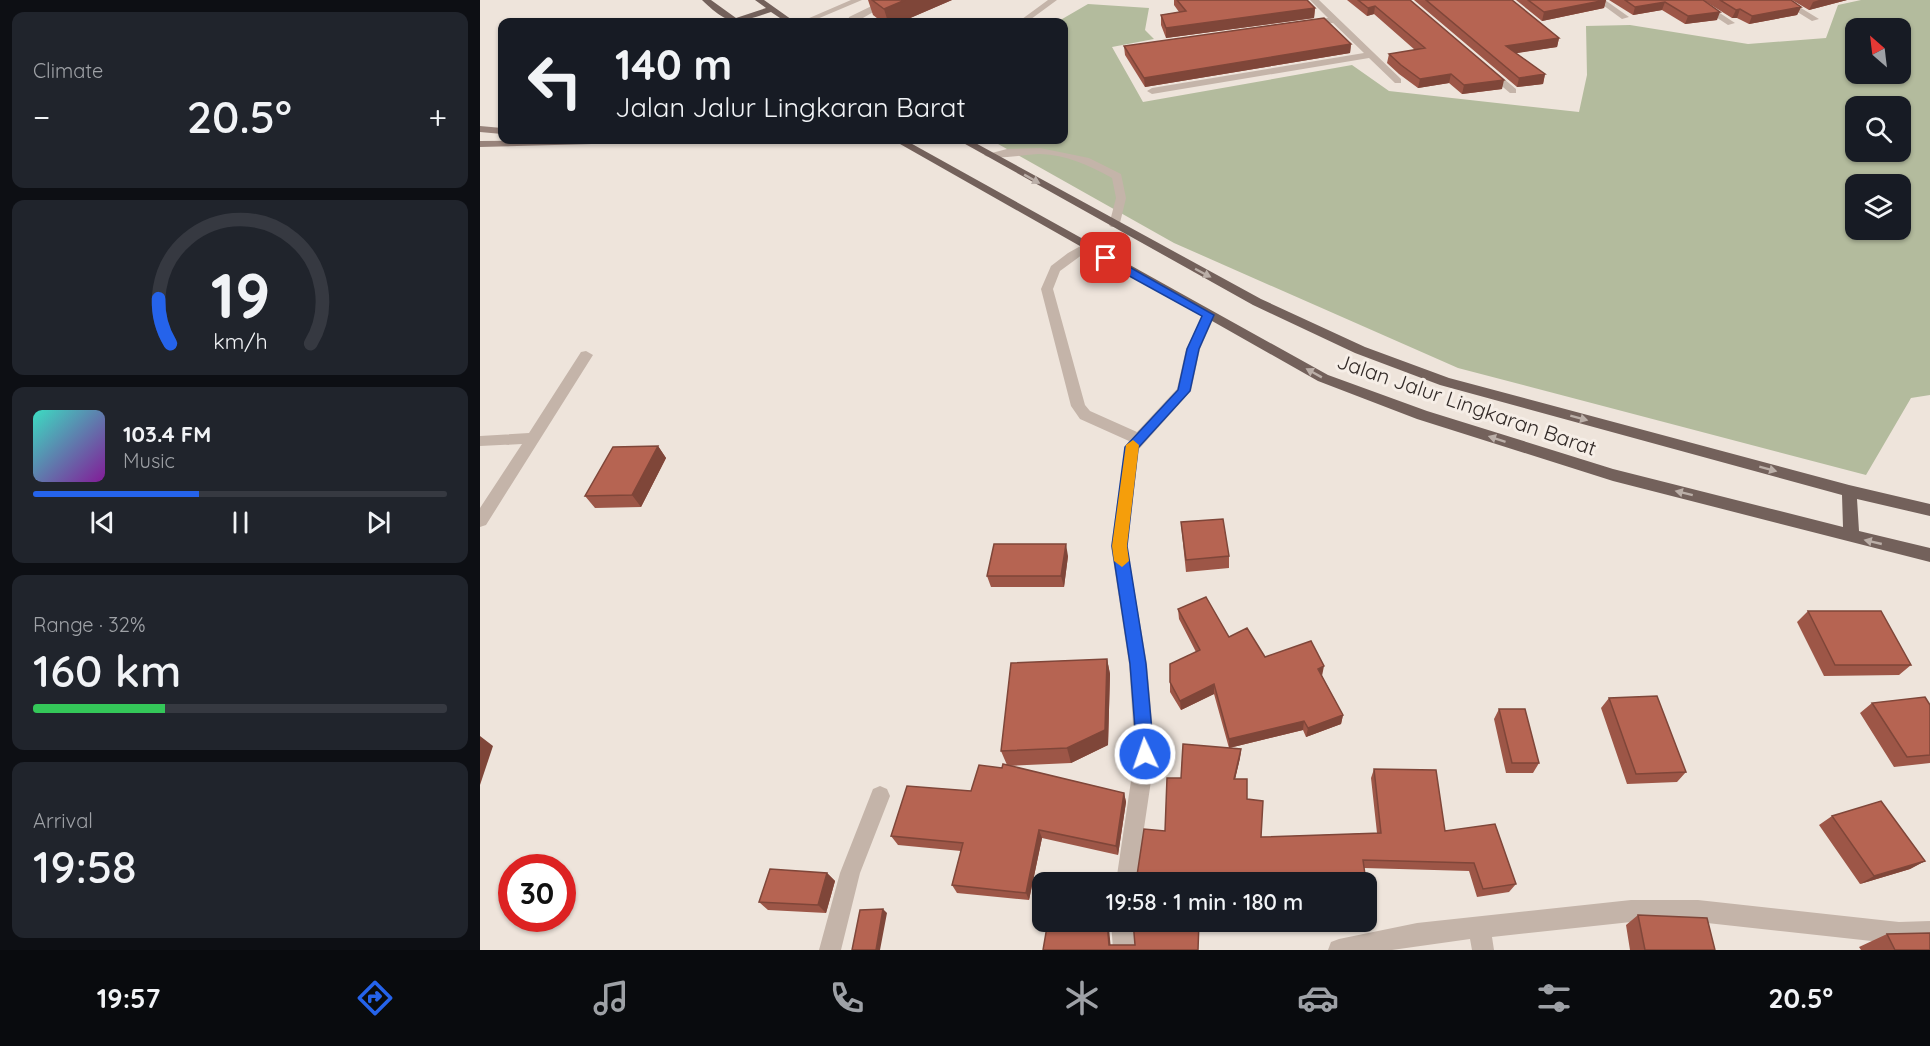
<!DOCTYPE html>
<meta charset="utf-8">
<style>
body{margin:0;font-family:Quicksand,sans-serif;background:#20242c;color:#f1f3f6;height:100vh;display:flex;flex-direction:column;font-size:22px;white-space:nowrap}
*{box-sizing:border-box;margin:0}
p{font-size:20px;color:#9ea1a6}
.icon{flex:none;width:33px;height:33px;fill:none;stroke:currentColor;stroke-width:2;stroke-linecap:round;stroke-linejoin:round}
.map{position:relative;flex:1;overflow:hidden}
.sheet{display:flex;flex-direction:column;gap:12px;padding:12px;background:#0d0f14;width:480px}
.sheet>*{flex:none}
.hud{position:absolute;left:18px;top:18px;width:570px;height:126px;border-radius:12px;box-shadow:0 2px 4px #0004;background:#171b24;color:#f1f3f6;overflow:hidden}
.needle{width:39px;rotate:332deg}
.tools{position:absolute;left:1365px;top:18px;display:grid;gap:12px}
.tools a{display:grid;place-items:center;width:66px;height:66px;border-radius:12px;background:#171b24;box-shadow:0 2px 4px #0004;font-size:30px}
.speed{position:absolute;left:18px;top:854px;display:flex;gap:12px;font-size:30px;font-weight:700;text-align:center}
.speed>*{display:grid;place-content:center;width:78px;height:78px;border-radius:50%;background:#171b24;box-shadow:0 2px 4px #0004;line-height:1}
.speed .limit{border:9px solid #d22;background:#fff;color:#111}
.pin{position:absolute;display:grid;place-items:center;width:51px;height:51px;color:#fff;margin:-26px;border-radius:12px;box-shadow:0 3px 9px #0006}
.me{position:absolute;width:66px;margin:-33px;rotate:357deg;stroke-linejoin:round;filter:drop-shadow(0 0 4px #0008)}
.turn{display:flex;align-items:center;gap:21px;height:126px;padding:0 18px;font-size:27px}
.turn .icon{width:78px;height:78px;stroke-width:2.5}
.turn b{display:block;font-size:42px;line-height:51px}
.big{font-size:45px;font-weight:600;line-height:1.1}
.sheet .card{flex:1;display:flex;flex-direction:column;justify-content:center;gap:9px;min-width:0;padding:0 21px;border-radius:12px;background:#20242c}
.sheet .dial{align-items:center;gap:0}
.dial svg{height:156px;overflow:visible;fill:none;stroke:#363941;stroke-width:7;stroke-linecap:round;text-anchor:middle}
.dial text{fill:#f1f3f6;stroke:none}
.song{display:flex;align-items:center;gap:18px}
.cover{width:72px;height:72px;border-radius:9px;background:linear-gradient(135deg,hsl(170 70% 55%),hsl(290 70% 35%))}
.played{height:6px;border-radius:3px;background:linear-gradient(90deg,#2563eb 40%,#363941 40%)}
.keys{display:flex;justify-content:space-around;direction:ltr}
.heat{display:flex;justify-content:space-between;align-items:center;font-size:33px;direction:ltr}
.charge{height:9px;border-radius:4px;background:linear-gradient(90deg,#34c759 32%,#363941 0)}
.trip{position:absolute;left:552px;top:872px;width:345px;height:60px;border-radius:12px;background:#171b24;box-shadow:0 2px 4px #0004;font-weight:600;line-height:60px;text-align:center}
.menu{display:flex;height:96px;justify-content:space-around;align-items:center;background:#090b0e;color:#9ea1a6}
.menu .icon{width:42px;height:42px}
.menu .on{color:#2563eb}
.menu b{font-size:27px;color:#f1f3f6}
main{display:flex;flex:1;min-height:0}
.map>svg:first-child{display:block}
.green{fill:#b3bb9d;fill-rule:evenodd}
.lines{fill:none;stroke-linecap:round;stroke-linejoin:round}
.service{fill:#c4b4a9;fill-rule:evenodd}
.minor{fill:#c4b4a9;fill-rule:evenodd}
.secondary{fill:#98837b;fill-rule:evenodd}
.primary{fill:#73615b;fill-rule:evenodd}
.wall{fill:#9d5647}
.shaded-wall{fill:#7f4639}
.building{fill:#b66452;stroke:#7f4639;stroke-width:1.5}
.oneway{fill:#bbafa8}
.route{fill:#2563eb;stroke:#184099;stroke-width:1.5}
.slow{fill:#f59e0b}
.labels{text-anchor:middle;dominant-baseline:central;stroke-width:6;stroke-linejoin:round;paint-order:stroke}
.street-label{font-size:21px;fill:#332b28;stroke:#f6eee7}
</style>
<main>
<section class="sheet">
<div class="card"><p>Climate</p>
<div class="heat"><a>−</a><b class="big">20.5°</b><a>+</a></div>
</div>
<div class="card dial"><svg viewBox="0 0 100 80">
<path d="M14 69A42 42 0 1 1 86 69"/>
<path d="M14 69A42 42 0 0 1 8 46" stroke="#2563eb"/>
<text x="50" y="56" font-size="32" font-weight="700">19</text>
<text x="50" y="72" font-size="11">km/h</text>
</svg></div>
<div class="card">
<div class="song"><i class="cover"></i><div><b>103.4 FM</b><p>Music</p></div></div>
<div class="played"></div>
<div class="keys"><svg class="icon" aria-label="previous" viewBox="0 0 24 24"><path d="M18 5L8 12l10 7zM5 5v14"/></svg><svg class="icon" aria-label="pause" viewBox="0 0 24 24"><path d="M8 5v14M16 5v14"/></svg><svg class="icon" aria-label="next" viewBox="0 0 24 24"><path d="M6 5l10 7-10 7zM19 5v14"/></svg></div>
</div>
<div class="card"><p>Range · 32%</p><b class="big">160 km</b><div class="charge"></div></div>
<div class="card"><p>Arrival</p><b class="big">19:58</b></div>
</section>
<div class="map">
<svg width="1450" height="950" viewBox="0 0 1450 950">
<rect width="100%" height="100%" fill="#eee4db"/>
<path class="green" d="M1381,0H1450V395L1431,398L1386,475L978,368L694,243L511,140H584V22H577L608,4L669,8L665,30L674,39L632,47L663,102L872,65L909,91L1099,112L1107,75L1106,26L1150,25L1268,44L1346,38L1358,5ZM1376,28H1420V74H1376ZM1376,106H1420V152H1376ZM1376,184H1420V230H1376Z"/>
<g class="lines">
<path class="service" d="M371,0H382L330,22H320Z
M404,0H414L376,22H368L369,17Z
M560,148L609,158L641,174L646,198L639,227H631L629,225L636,198L632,178C609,165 586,155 560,154C547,154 512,161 504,155L527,149Z"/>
<path class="minor" d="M568,0H577L547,22H538Z
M830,0H839L921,79V83H915L889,58L672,94L667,91L672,88L884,53L853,23L823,25V21L848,18Z
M1116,0H1125L1149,17L1142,19Z
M1210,0H1220L1255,23L1248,25Z
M1298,0H1308L1339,19L1332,21Z
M1005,68H1011L1036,89V93H1030L1005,72Z
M606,243L610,245V249L580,271L573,289L605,405L610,411L657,432L697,389L706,349L725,312H733L735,315L720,349L711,391L659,449L647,546L667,664L675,754L656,882H636L655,754L649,664L631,546L645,447L649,441L600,419L591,406L561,289L571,266L588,253Z
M106,351L113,355L6,525L0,527V508L42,444L0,446V436L49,433L101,352Z
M400,786L407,789L410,796L380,873L361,950H339L360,873L393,789Z
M1151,900H1218L1419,922L1450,921V943L1419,944L1218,922H1151L1012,937L1014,950H992L990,939L912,950H848L851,942L859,939L937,923Z
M631,921H653L655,950H633Z"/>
<path class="secondary" d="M0,126L22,128V134L0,132Z
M84,140H154L149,143L0,147V141Z"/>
<path class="primary" d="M222,0H231L256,18L286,8L275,0H284L315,22H306L291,12C256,23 251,28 222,0Z
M413,140H425L848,375L947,411L1133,469L1363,527L1362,495L960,385L875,353L773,305L478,140H490L781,299L885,347L969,378L1369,485L1450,504V516L1377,499L1379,531L1450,548V562L1133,481L937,419L838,381Z"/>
</g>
<path class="wall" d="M388,0H472L421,22H402L393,15Z
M694,0H827L835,8L834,18L686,38L681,25V15L699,12L694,5Z
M867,0H930L1022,89L982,94L969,83L938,88L919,74L907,63L909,54L935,50L894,14L887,16Z
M934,0H1032L1079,38L1077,47L1036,53L1065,74L1063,84L1037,87Z
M1036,0H1126L1124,8L1062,21Z
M1129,0H1223L1237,20L1205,24L1182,10L1153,15Z
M1223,0H1311L1321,7L1317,15L1269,24L1257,18H1252Z
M1312,0H1367L1329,10Z
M871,44L870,53L665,87L645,55L644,46Z
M178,446L186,458L161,507L115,508L105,496Z
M701,522L749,556V568L706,572L702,534Z
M588,556L584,587H511L507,576Z
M698,609L785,657L842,676L863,715L861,724L826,737L823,730L749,748L761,749L760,758L755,779L767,799L781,837L897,833L891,778L894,769L965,831L1036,884L1029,892L997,897L989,871L884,868L886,882H656L685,831L701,778L749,748L734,694L701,710L690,692V682L716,652L699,619Z
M1328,611L1431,665L1419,675L1344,676L1317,622Z
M627,659L630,674L628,745L591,763L528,766L644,793L646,802L638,855L562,838L549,900L477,893L472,885L481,851L418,845L411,836L491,791L527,765L521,751Z
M1129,698L1206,772L1197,782L1147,784L1121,708Z
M1392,703L1450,705V763L1414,767L1380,713Z
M1019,709L1059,763L1053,773H1026L1014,719Z
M1352,816L1445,861L1430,869L1380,884L1339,825Z
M347,873L355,881L346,913L288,910L279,902Z
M1158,915L1235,950H1150L1146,925Z
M1407,934L1450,950H1381L1379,947Z"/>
<path class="shaded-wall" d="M425,0H472L421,22H408L404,9Z
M1126,0L1124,8L1062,21L1064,12Z
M1339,0H1367L1329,10L1333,2Z
M1185,2L1182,10L1153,15L1155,7Z
M895,6L894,14L887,16L888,8Z
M1321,7L1317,15L1269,24L1272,16Z
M835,8L834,18L686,38V28Z
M1260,9L1257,18H1252L1256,10Z
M1240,12L1237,20L1205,24L1208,16Z
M1079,38L1077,47L1024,55L1026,46Z
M871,44L870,53L665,87L664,78Z
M971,74L969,83L938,88L940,79Z
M1065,74L1063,84L1037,87L1039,78Z
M1024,80L1022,89L982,94L984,85Z
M178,446L186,458L161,507L152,495Z
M586,544L588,556L584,587L581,576Z
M627,659L630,674L628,745L591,763L587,748Z
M844,666L842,676L838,669Z
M734,684V694L701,710L700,701Z
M863,715L861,724L826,737L828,728Z
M824,721L823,730L749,748V739Z
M0,736L13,746L0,785Z
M761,749L760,758L753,788L754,779Z
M644,793L646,802L638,855L636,846Z
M559,830L562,838L549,900L546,893Z
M1445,861L1430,869L1380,884L1394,876Z
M347,873L355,881L346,913L338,905Z
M403,909L407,913L400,950H396Z
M627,921L629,928L631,950L629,945Z"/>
<path class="building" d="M392,0H425L404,9Z
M697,0H827L835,8L686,28L681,15L706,11Z
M878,0H930L1024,80L984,85L971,74L940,79L921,65L909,54L945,48L895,6L888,8Z
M946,0H1032L1079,38L1026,46L1065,74L1039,78Z
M1048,0H1126L1064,12Z
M1145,0H1223L1240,12L1208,16L1185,2L1155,7Z
M1240,0H1311L1321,7L1272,16L1260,9L1256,10Z
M844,18L871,44L664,78L644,46Z
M178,446L152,495L105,496L133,447Z
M743,519L749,556L706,560L701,522Z
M514,544H586L581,576H507Z
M726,597L749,637L767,628L785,657L831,641L844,666L838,669L863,715L828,728L824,721L749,739L734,684L700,701L690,682V664L720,650L698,609Z
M1328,611H1401L1431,665H1355Z
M627,659L625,730L587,748L521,751L531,663Z
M1177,696L1206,772L1156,774L1129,698Z
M1445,697L1450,705V755L1427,757L1392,703Z
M1019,709H1045L1059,763H1032Z
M703,744L761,749L754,779H767V799L783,801L781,837L901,833L894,769L956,770L965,831L1015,824L1036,884L1003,889L994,863L883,860L886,882H789L721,876L720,882H656L664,829L685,831L687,778H701Z
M523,764L644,793L636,846L559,830L546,893L472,885L483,843L411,836L427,786L491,791L499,765L522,768Z
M1401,801L1445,861L1394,876L1352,816Z
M290,869L347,873L338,905L279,902Z
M886,885L889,901H886Z
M403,909L396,950H372L380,910Z
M1158,915L1227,918L1235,950H1165Z
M568,921H627L629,945H655L653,921H719L718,950H563Z
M1450,933V950H1415L1407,934Z"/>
<defs><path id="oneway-solid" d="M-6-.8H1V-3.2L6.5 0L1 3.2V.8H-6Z" transform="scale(1.5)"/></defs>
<g class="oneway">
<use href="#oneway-solid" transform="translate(552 179) rotate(29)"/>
<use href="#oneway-solid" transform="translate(723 273) rotate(28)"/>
<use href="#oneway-solid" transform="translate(834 373) rotate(-151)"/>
<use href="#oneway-solid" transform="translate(1099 418) rotate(15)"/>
<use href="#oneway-solid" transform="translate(1017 439) rotate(-162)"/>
<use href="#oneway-solid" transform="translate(1288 469) rotate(15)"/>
<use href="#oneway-solid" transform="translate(1204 493) rotate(-166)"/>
<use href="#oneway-solid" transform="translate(1393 542) rotate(-167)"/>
</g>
<path class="route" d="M622,256H630L734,315L719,349L710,391L658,448L647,546L666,664L674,754L672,760L665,762L659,760L657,754L650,664L632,546L645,447L698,390L707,349L722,316L622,261Z"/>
<path class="slow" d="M653,440L659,445L647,546L649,561L642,567L634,561L632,546L646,445Z"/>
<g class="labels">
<g class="street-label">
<text transform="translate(987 404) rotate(19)">Jalan Jalur Lingkaran Barat</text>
</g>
</g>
</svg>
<div class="tools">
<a><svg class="needle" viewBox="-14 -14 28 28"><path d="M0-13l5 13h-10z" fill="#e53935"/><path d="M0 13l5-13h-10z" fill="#9ea1a6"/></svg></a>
<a><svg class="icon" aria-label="search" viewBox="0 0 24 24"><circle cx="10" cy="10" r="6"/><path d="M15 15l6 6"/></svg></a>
<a><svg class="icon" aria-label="layers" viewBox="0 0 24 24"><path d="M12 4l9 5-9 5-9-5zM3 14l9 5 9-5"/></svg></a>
</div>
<div class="speed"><div class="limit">30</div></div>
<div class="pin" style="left:626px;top:258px;background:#d93025"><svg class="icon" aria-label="arrive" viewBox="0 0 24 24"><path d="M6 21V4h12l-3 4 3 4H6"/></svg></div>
<svg class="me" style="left:665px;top:754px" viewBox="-20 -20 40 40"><circle r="17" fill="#2563eb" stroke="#fff" stroke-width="3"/><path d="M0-11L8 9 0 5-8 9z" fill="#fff"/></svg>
<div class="trip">19:58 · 1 min · 180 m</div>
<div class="hud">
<div class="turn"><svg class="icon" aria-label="left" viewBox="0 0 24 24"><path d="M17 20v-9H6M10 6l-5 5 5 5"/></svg><div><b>140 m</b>Jalan Jalur Lingkaran Barat</div></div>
</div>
</div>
</main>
<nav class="menu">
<b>19:57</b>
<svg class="icon on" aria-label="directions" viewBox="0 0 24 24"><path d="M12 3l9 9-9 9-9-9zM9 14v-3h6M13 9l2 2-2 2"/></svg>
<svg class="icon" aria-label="music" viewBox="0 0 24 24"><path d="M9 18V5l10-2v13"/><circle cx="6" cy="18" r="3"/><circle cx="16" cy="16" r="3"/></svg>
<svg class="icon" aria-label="phone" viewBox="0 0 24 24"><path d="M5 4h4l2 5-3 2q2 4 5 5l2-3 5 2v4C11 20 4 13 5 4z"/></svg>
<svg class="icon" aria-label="climate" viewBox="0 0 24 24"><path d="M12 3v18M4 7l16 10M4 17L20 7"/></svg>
<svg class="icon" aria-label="car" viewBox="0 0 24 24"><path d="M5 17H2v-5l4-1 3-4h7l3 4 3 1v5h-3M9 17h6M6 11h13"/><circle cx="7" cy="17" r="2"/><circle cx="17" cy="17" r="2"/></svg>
<svg class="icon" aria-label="filters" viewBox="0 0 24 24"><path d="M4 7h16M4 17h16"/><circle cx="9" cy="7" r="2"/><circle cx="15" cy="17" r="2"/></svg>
<b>20.5°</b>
</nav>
